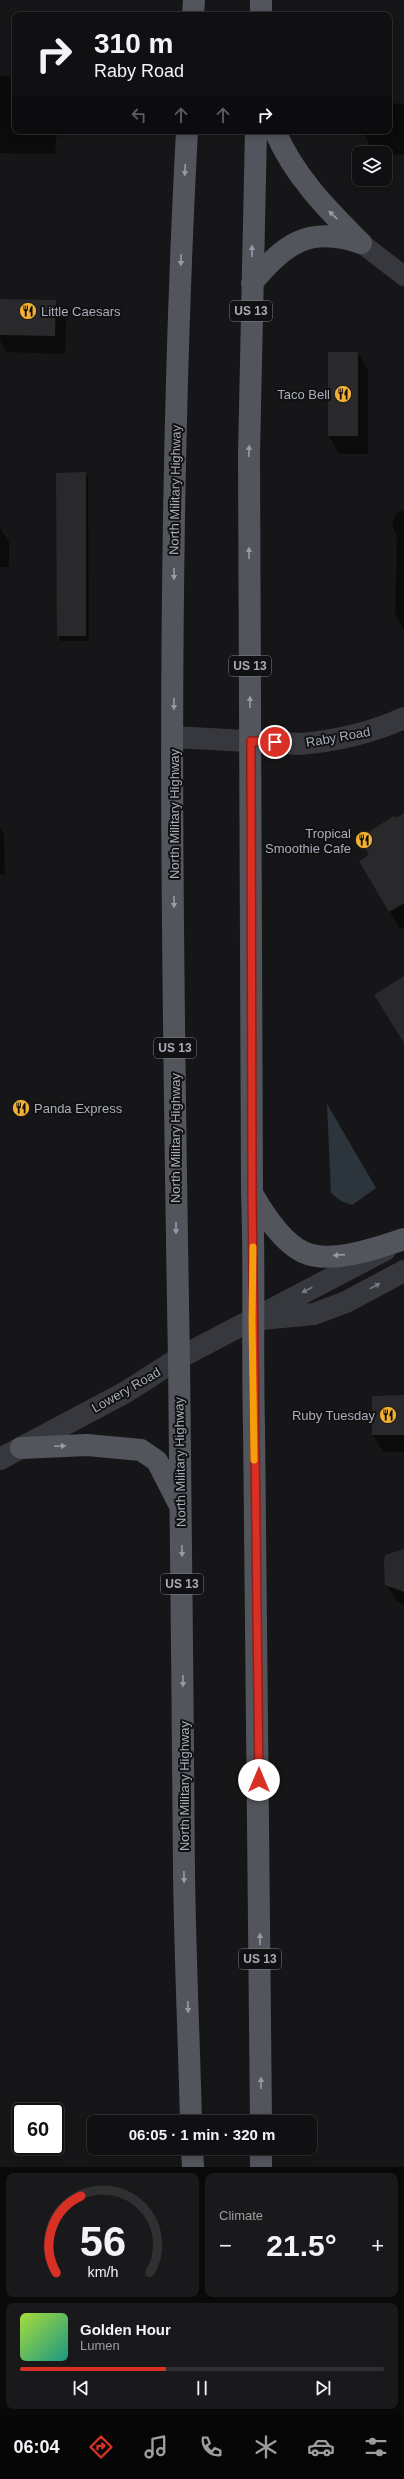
<!DOCTYPE html>
<meta charset="utf-8">
<style>
body{margin:0;font-family:Arial,sans-serif;background:#19191b;color:#f1f3f6;height:100vh;display:flex;flex-direction:column;font-size:15px;white-space:nowrap}
*{box-sizing:border-box;margin:0}
p{font-size:13px;color:#9c9d9f}
.icon{flex:none;width:22px;height:22px;fill:none;stroke:currentColor;stroke-width:2;stroke-linecap:round;stroke-linejoin:round}
.map{position:relative;height:2167px;overflow:hidden}
.drawer{display:flex;flex-direction:column;gap:6px;padding:6px;background:#09090a;flex:1}
.drawer>*{flex:none}
.banner{position:absolute;left:12px;top:12px;width:380px;height:122px;border-radius:8px;box-shadow:0 2px 6px #0003,0 0 0 1px #303032;background:#101012;color:#f1f3f6;overflow:hidden}
.buttons{position:absolute;left:352px;top:146px;display:grid;gap:8px}
.buttons a{display:grid;place-items:center;width:40px;height:40px;border-radius:8px;background:#101012;box-shadow:0 2px 6px #0003,0 0 0 1px #303032;font-size:20px}
.speed{position:absolute;left:12px;top:2103px;display:flex;gap:8px;font-size:20px;font-weight:700;text-align:center}
.speed>*{display:grid;place-content:center;width:52px;height:52px;border-radius:50%;background:#101012;box-shadow:0 2px 6px #0003,0 0 0 1px #303032;line-height:1}
.speed .limit{border:2px solid #111;border-radius:6px;background:#fff;color:#111}
.pin{position:absolute;display:grid;place-items:center;width:34px;height:34px;color:#fff;margin:-17px;border:2px solid #fff;border-radius:50%;box-shadow:0 1px 4px #0007}
.me{position:absolute;width:44px;margin:-22px;rotate:0deg;stroke-linejoin:round;filter:drop-shadow(0 0 3px #0008)}
.turn{display:flex;align-items:center;gap:14px;height:84px;padding:0 16px;font-size:18px}
.turn .icon{width:52px;height:52px;stroke-width:2.5}
.turn b{display:block;font-size:28px;line-height:34px}
.lanes{display:flex;align-items:center;height:38px;padding:0 16px;background:#0003;justify-content:center;gap:20px;direction:ltr}
.lanes .off{opacity:.35}
.big{font-size:30px;font-weight:700;line-height:1.1}
.drawer .widget{flex:1;display:flex;flex-direction:column;justify-content:center;gap:6px;min-width:0;padding:0 14px;border-radius:8px;background:#19191b}
.drawer .dial{align-items:center;gap:0}
.dial svg{height:104px;overflow:visible;fill:none;stroke:#303032;stroke-width:7;stroke-linecap:round;text-anchor:middle}
.dial text{fill:#f1f3f6;stroke:none}
.song{display:flex;align-items:center;gap:12px}
.cover{width:48px;height:48px;border-radius:6px;background:linear-gradient(135deg,hsl(80 70% 55%),hsl(170 70% 35%))}
.played{height:4px;border-radius:2px;background:linear-gradient(90deg,#d93025 40%,#303032 40%)}
.keys{display:flex;justify-content:space-around;direction:ltr}
.heat{display:flex;justify-content:space-between;align-items:center;font-size:22px;direction:ltr}
.drawer .tiles{flex:1;display:grid;gap:6px;grid-template-columns:1fr 1fr}
.widget:last-child{grid-column:span 2}
.trip{position:absolute;left:87px;top:2115px;width:230px;height:40px;border-radius:8px;background:#101012;box-shadow:0 2px 6px #0003,0 0 0 1px #303032;font-weight:700;line-height:40px;text-align:center}
.dock{display:flex;height:64px;justify-content:space-around;align-items:center;background:#060607;color:#9c9d9f}
.dock .icon{width:28px;height:28px}
.dock .selected{color:#d93025}
.dock b{font-size:18px;color:#f1f3f6}
.map>svg:first-child{display:block}
.water{fill:#2c353c}
.shadow{fill:#0007}
.building{fill:#29292c}
.lines{fill:none;stroke-linecap:round;stroke-linejoin:round}
.minor{stroke:#37383d;stroke-width:20}
.tertiary{stroke:#37383d;stroke-width:22}
.primary{stroke:#53555c;stroke-width:22}
.oneway{fill:#979ba6}
.oneway2{fill:#757881}
.route-casing{stroke:#8d1f18;stroke-width:10}
.route{stroke:#d93025;stroke-width:7}
.slow{stroke:#f59e0b;stroke-width:7}
.labels{text-anchor:middle;dominant-baseline:central;stroke-width:4;stroke-linejoin:round;paint-order:stroke}
.shield{fill:#111113;stroke:#7b7e86;stroke-width:1}
.shield-label{font-size:12px;font-weight:bold;fill:#a8adb8}
.poi-label{font-size:13px;fill:#a8adb8;stroke:#111113;text-anchor:end}
.street-label{font-size:13px;fill:#a8adb8;stroke:#111113}
</style>
<div class="map">
<svg width="404" height="2167" viewBox="0 0 404 2167">
<rect width="100%" height="100%" fill="#161618"/>
<path class="water" d="M327,1104L376,1188L352,1205L341,1201L331,1193Z"/>
<path class="shadow" d="M0,76H15V131H57L55,154L0,153Z
M389,103L404,104V155L374,152L364,134V131H389Z
M0,300L55,301L66,319L65,354L7,352L0,341Z
M358,353L368,370V454H339L329,436Z
M85,473L88,478L89,641H61L58,635Z
M404,510V629L395,614L397,538L392,524L396,513Z
M0,528L9,542V567H0Z
M404,814V927L400,929L361,862L370,856L396,820Z
M0,828L4,835L5,875H0Z
M404,1396V1452H383L373,1435Z
M404,1551V1605L397,1602L386,1584Z"/>
<path class="building" d="M0,299L56,300L55,336L0,335Z
M328,352H358V436H328Z
M86,472V636H57L56,473Z
M404,813V903L389,912L359,861L369,855L359,838L394,816L396,818Z
M404,976V1043L374,995Z
M404,1395V1435H372V1396Z
M404,1549V1592L385,1585L384,1562L385,1555Z"/>
<g class="lines">
<path class="minor" d="M361,243L404,276"/>
<path class="tertiary" d="M173,737L300,744C336,741 371,733 404,718
M261,1319L314,1314L346,1302L404,1271
M0,1459L126,1392L179,1358L385,1250"/>
<path class="primary" d="M193,15L194,0
M261,15V0
M187,131C165,540 172,952 179,1362C182,1532 182,1702 184,1872C185,1955 189,2039 191,2122
M256,131L249,454L252,1192C255,1270 252,1348 254,1426C258,1658 260,1890 261,2122
M275,131C294,176 327,209 361,243
M252,283C284,244 309,225 361,243
M253,1195C264,1214 282,1242 303,1252C330,1265 377,1248 404,1239
M21,1448L87,1445L141,1450L157,1461L179,1504
M192,2148L193,2167
M261,2148V2167"/>
</g>
<defs><path id="oneway-solid" d="M-6-.8H1V-3.2L6.5 0L1 3.2V.8H-6Z"/></defs>
<g class="oneway">
<use href="#oneway-solid" transform="translate(185 170) rotate(93)"/>
<use href="#oneway-solid" transform="translate(333 215) rotate(-136)"/>
<use href="#oneway-solid" transform="translate(252 251) rotate(-89)"/>
<use href="#oneway-solid" transform="translate(181 260) rotate(92)"/>
<use href="#oneway-solid" transform="translate(249 451) rotate(-89)"/>
<use href="#oneway-solid" transform="translate(249 553) rotate(-90)"/>
<use href="#oneway-solid" transform="translate(174 574) rotate(90)"/>
<use href="#oneway-solid" transform="translate(250 702) rotate(-90)"/>
<use href="#oneway-solid" transform="translate(174 704) rotate(90)"/>
<use href="#oneway-solid" transform="translate(174 902) rotate(90)"/>
<use href="#oneway-solid" transform="translate(176 1228) rotate(90)"/>
<use href="#oneway-solid" transform="translate(339 1255) rotate(176)"/>
<use href="#oneway-solid" transform="translate(60 1446) rotate(-2)"/>
<use href="#oneway-solid" transform="translate(182 1551) rotate(89)"/>
<use href="#oneway-solid" transform="translate(183 1681) rotate(90)"/>
<use href="#oneway-solid" transform="translate(184 1877) rotate(89)"/>
<use href="#oneway-solid" transform="translate(260 1939) rotate(-90)"/>
<use href="#oneway-solid" transform="translate(188 2007) rotate(88)"/>
<use href="#oneway-solid" transform="translate(261 2083) rotate(-90)"/>
</g>
<g class="oneway2">
<use href="#oneway-solid" transform="translate(375 1286) rotate(-28)"/>
<use href="#oneway-solid" transform="translate(307 1290) rotate(153)"/>
</g>
<g class="lines">
<defs>
<path id="route" d="M259,1780L252,1192L251,741L275,742"/>
</defs>
<use href="#route" class="route-casing"/>
<use href="#route" class="route"/>
<path class="slow" d="M253,1247L252,1320L254,1460"/>
</g>
<defs>
<symbol id="restaurant-disc" viewBox="-11 -11 22 22"><circle r="9.5" fill="#f2b134" stroke="#111113"/><path d="M-5-6h1v4h1v-4h1v4h1v-4h1v5L-1.5 .5V6h-2V.5L-5-1ZM5-6V6H3V1.5H1.5Q1.5-4 5-6Z" fill="#111"/></symbol>
</defs>
<g fill-rule="evenodd">
<use href="#restaurant-disc" x="18" y="301" width="20" height="20"/>
<use href="#restaurant-disc" x="333" y="384" width="20" height="20"/>
<use href="#restaurant-disc" x="354" y="830" width="20" height="20"/>
<use href="#restaurant-disc" x="11" y="1098" width="20" height="20"/>
<use href="#restaurant-disc" x="378" y="1405" width="20" height="20"/>
</g>
<g class="labels">
<g class="shield">
<rect x="230" y="301" width="42" height="20" rx="3"/>
<rect x="229" y="656" width="42" height="20" rx="3"/>
<rect x="154" y="1038" width="42" height="20" rx="3"/>
<rect x="161" y="1574" width="42" height="20" rx="3"/>
<rect x="239" y="1949" width="42" height="20" rx="3"/>
</g>
<g class="shield-label">
<text x="251" y="311">US 13</text>
<text x="250" y="666">US 13</text>
<text x="175" y="1048">US 13</text>
<text x="182" y="1584">US 13</text>
<text x="260" y="1959">US 13</text>
</g>
<g class="poi-label">
<text x="41" y="311" text-anchor="start">Little Caesars</text>
<text x="330" y="394">Taco Bell</text>
<text x="351" y="833">Tropical<tspan x="351" dy="15">Smoothie Cafe</tspan></text>
<text x="34" y="1108" text-anchor="start">Panda Express</text>
<text x="375" y="1415">Ruby Tuesday</text>
</g>
<g class="street-label">
<text transform="translate(175 490) rotate(-89)">North Military Highway</text>
<text transform="translate(338 737) rotate(-10)">Raby Road</text>
<text transform="translate(174 814) rotate(-90)">North Military Highway</text>
<text transform="translate(175 1138) rotate(-90)">North Military Highway</text>
<text transform="translate(126 1390) rotate(-30)">Lowery Road</text>
<text transform="translate(180 1462) rotate(-91)">North Military Highway</text>
<text transform="translate(184 1786) rotate(-90)">North Military Highway</text>
</g>
</g>
</svg>
<div class="buttons">
<a><svg class="icon" aria-label="layers" viewBox="0 0 24 24"><path d="M12 4l9 5-9 5-9-5zM3 14l9 5 9-5"/></svg></a>
</div>
<div class="speed"><div class="limit">60</div></div>
<div class="pin" style="left:275px;top:742px;background:#d93025"><svg class="icon" aria-label="arrive" viewBox="0 0 24 24"><path d="M6 21V4h12l-3 4 3 4H6"/></svg></div>
<svg class="me" style="left:259px;top:1780px" viewBox="-20 -20 40 40"><circle r="19" fill="#fff"/><path d="M0-13L10 11 0 6-10 11z" fill="#d93025"/></svg>
<div class="trip">06:05 · 1 min · 320 m</div>
<div class="banner">
<div class="turn"><svg class="icon" aria-label="right" viewBox="0 0 24 24"><path d="M7 20v-9h11M14 6l5 5-5 5"/></svg><div><b>310 m</b>Raby Road</div></div>
<div class="lanes"><svg class="icon off" aria-label="left" viewBox="0 0 24 24"><path d="M17 20v-9H6M10 6l-5 5 5 5"/></svg><svg class="icon off" aria-label="ahead" viewBox="0 0 24 24"><path d="M12 20V5M6 11l6-6 6 6"/></svg><svg class="icon off" aria-label="ahead" viewBox="0 0 24 24"><path d="M12 20V5M6 11l6-6 6 6"/></svg><svg class="icon" aria-label="right" viewBox="0 0 24 24"><path d="M7 20v-9h11M14 6l5 5-5 5"/></svg></div>
</div>
</div>
<section class="drawer">
<div class="tiles">
<div class="widget dial"><svg viewBox="0 0 100 80">
<path d="M14 69A42 42 0 1 1 86 69"/>
<path d="M14 69A42 42 0 0 1 33 10" stroke="#d93025"/>
<text x="50" y="56" font-size="32" font-weight="700">56</text>
<text x="50" y="72" font-size="11">km/h</text>
</svg></div>
<div class="widget"><p>Climate</p>
<div class="heat"><a>−</a><b class="big">21.5°</b><a>+</a></div>
</div>
<div class="widget">
<div class="song"><i class="cover"></i><div><b>Golden Hour</b><p>Lumen</p></div></div>
<div class="played"></div>
<div class="keys"><svg class="icon" aria-label="previous" viewBox="0 0 24 24"><path d="M18 5L8 12l10 7zM5 5v14"/></svg><svg class="icon" aria-label="pause" viewBox="0 0 24 24"><path d="M8 5v14M16 5v14"/></svg><svg class="icon" aria-label="next" viewBox="0 0 24 24"><path d="M6 5l10 7-10 7zM19 5v14"/></svg></div>
</div>
</div>
</section>
<nav class="dock">
<b>06:04</b>
<svg class="icon selected" aria-label="directions" viewBox="0 0 24 24"><path d="M12 3l9 9-9 9-9-9zM9 14v-3h6M13 9l2 2-2 2"/></svg>
<svg class="icon" aria-label="music" viewBox="0 0 24 24"><path d="M9 18V5l10-2v13"/><circle cx="6" cy="18" r="3"/><circle cx="16" cy="16" r="3"/></svg>
<svg class="icon" aria-label="phone" viewBox="0 0 24 24"><path d="M5 4h4l2 5-3 2q2 4 5 5l2-3 5 2v4C11 20 4 13 5 4z"/></svg>
<svg class="icon" aria-label="climate" viewBox="0 0 24 24"><path d="M12 3v18M4 7l16 10M4 17L20 7"/></svg>
<svg class="icon" aria-label="car" viewBox="0 0 24 24"><path d="M5 17H2v-5l4-1 3-4h7l3 4 3 1v5h-3M9 17h6M6 11h13"/><circle cx="7" cy="17" r="2"/><circle cx="17" cy="17" r="2"/></svg>
<svg class="icon" aria-label="filters" viewBox="0 0 24 24"><path d="M4 7h16M4 17h16"/><circle cx="9" cy="7" r="2"/><circle cx="15" cy="17" r="2"/></svg>
</nav>
